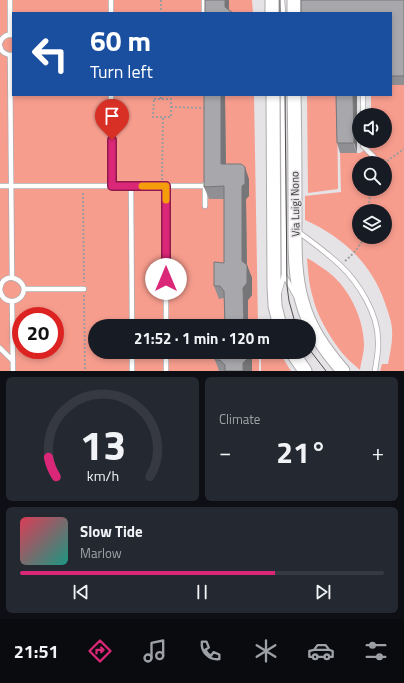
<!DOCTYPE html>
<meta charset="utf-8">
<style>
body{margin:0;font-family:"Titillium Web",sans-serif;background:#242831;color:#f1f3f6;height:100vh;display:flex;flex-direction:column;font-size:15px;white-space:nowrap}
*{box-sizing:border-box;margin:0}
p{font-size:13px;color:#9ea1a6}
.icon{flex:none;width:22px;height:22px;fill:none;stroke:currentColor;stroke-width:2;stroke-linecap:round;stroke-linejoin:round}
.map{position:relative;height:371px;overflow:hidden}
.drawer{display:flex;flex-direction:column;gap:6px;padding:6px;background:#0d0f14;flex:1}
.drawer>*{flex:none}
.guide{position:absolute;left:12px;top:12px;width:380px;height:84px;border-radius:0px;box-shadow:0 2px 6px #0003;background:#1a4fa0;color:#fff;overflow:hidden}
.fabs{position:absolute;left:352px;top:108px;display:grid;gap:8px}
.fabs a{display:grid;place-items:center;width:40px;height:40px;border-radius:50%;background:#171b24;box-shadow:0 2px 6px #0003;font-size:20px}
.speed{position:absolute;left:12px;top:307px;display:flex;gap:8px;font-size:20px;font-weight:700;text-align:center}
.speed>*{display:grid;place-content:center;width:52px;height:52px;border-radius:50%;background:#171b24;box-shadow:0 2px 6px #0003;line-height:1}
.speed .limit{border:6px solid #d22;background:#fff;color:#111}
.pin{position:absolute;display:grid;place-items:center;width:34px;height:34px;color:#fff;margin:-41px -17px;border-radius:50% 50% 50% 0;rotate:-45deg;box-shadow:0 0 4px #0007}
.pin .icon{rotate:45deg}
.me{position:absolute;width:44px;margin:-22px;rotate:0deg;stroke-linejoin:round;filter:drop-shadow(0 0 3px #0008)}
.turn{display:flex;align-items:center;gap:14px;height:84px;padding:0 12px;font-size:18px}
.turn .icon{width:52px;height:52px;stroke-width:2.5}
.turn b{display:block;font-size:28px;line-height:34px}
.big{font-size:30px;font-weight:700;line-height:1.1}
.drawer .tile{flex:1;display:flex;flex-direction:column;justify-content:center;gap:6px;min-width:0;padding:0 14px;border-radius:6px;background:#242831}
.drawer .dial{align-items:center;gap:0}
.dial svg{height:104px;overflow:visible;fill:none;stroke:#363941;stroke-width:7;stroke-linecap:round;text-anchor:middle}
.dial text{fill:#f1f3f6;stroke:none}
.song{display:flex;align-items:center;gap:12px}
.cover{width:48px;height:48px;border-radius:6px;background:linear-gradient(135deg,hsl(350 70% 55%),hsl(170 70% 35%))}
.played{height:4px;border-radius:2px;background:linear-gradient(90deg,#db2777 70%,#363941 70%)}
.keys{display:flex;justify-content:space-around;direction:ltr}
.heat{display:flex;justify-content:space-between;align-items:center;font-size:22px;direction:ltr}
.drawer .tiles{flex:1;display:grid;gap:6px;grid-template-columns:1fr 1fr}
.tile:last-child{grid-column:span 2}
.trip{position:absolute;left:88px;top:319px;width:228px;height:40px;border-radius:20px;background:#171b24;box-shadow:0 2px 6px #0003;font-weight:700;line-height:40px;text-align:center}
.tabs{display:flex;height:64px;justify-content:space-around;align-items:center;background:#090b0e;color:#9ea1a6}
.tabs .icon{width:28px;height:28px}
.tabs .active{color:#db2777}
.tabs b{font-size:18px;color:#f1f3f6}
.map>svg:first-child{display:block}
.green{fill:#f79d8e;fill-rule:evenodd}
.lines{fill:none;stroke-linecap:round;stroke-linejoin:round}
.service-casing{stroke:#aeabae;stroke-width:6}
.secondary-casing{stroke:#aeabae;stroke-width:15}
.path{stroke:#9d9b9d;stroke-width:2;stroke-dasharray:2 2;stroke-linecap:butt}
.service{stroke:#fff;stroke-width:4.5}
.secondary{stroke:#fff;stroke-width:13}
.tram{stroke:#504f50;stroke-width:1}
.wall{fill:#909094}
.shaded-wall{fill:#767678}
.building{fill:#a8a8ac;stroke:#767678}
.route-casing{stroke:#8e194d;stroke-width:10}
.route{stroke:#db2777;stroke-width:7}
.slow{stroke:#f59e0b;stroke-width:7}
.labels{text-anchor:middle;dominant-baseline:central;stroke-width:3;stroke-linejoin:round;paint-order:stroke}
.street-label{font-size:11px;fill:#3d3c3d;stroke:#e6e3e6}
</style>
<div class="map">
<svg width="404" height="371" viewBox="0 0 404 371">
<rect width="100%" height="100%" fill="#e6e3e6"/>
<path class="green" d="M0,0H252L253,13H13V95H254L258,326H95V352H259V371H0ZM21,316H55V350H21Z
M391,85H404V371H380L382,364H388C390,353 393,341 392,330C392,322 388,312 385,303C372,264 343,237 305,220V196L341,192L340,153H360L369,147V141H385V115H368L367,111L371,108V95H391ZM359,163H385V189H359ZM359,211H385V237H359Z
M307,95H337L338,189L308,193Z
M307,258C317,264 325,269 333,276C351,292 364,321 364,345C364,353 361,362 360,370C355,365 349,361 344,355C332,341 317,316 313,298C309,285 308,272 307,258Z
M261,352H279L291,371H261Z"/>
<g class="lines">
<defs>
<path id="service" d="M10,0V35
M204,0V13
M282,0L283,13
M111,13V0
M0,43C2,37 6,34 13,35
M0,46C1,52 6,55 12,55
M10,55L12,278
M111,95L112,186
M363,115V95
M363,141V146L380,163
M0,186H205
M131,186L132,326
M166,186V326
M205,206V184
M297,231C311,241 328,254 340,265C359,283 378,314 378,340C379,351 376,361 375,371
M284,275L296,296
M0,289C3,267 33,282 21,297C18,300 14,302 10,301C4,300 1,295 0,290
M24,289H84
M279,292L284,275L283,95
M12,301L13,371
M0,348L13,361
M132,352V371
M166,352V371"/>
<path id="secondary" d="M272,0V13
M294,0V13
M273,95L274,286L275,306L280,326
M294,95C295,136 295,176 295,217C295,244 294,274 302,301C309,328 325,350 343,371
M292,352L305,371"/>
</defs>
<use href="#service" class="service-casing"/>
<use href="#secondary" class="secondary-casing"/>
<path class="path" d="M161,0V13
M154,99H171V117H153Z
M161,99V95
M171,107L205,108
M387,161L404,149
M162,180L163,117
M83,193L84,282
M368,211L371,189
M345,261C353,254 360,247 364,237
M84,295L85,371"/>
<use href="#service" class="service"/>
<use href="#secondary" class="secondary"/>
<path class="tram" d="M280,0V13
M285,95L287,286L289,301L296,326
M309,349L326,371"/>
</g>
<path class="wall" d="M404,0V85H391V13Z
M204,95H225L226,164L249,179V196L246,199L247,265L252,278V295L248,300V326H225L224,298L219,299L214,286L224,263V199H209L204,187Z
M336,95L357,153H340L337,143Z
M215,352H252V371H219L215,360Z"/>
<path class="shaded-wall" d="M225,0H229V13L225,7Z
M221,95H225L226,176L221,164Z
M353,95H357V153L354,143Z
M245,167L249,179V196L246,199L247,273L242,261V186Z
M247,265L252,278V295L248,300V326H244L243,288Z
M248,352H252V371H243V363Z"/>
<path class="building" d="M205,0H225V7L233,13H205Z
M301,0H404V76H391V13H301Z
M204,95H221V164H241L245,167V184L242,186V261L247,265V283L243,288L244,326H225L224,291L220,286H214V262L224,263V186L204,187Z
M336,95H353L354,143H337Z
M215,352H248L247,359L243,363V371H225V365L220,360H215Z"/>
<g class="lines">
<defs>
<path id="route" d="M112,140V186H166V279"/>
</defs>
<use href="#route" class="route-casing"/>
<use href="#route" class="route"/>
<path class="slow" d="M142,186H166V200"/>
</g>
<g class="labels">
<g class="street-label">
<text transform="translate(295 204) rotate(-91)">Via Luigi Nono</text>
</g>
</g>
</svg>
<div class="fabs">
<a><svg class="icon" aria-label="sound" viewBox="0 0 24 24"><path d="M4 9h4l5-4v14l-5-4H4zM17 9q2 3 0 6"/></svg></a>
<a><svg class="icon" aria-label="search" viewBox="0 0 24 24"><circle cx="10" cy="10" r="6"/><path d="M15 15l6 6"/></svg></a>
<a><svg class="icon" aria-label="layers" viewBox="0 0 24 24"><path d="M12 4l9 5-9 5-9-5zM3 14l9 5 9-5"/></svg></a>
</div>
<div class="speed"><div class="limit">20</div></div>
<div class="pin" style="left:112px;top:140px;background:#d93025"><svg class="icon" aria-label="arrive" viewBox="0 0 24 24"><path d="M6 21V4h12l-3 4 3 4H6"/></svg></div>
<svg class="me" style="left:166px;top:279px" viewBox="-20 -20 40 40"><circle r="19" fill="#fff"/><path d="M0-13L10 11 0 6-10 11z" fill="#db2777"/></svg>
<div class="trip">21:52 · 1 min · 120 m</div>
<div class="guide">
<div class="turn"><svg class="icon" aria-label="left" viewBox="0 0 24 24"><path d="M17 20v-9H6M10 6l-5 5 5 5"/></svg><div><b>60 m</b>Turn left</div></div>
</div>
</div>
<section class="drawer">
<div class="tiles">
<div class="tile dial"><svg viewBox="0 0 100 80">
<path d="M14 69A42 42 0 1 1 86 69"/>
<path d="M14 69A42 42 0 0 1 8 54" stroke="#db2777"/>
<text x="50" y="56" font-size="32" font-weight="700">13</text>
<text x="50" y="72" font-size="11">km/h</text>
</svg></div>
<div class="tile"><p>Climate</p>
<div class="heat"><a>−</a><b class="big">21°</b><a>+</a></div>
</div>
<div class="tile">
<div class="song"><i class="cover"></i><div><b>Slow Tide</b><p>Marlow</p></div></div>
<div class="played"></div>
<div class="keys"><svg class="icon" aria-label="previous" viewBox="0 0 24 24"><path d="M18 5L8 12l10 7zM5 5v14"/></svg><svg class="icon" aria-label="pause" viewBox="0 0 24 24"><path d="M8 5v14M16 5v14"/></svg><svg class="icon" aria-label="next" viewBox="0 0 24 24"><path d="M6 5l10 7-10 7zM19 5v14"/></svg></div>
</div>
</div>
</section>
<nav class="tabs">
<b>21:51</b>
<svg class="icon active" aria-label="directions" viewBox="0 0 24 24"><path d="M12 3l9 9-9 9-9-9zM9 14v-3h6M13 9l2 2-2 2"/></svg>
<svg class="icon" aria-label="music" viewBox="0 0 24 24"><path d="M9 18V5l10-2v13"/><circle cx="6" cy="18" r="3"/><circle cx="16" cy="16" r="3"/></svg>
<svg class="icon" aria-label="phone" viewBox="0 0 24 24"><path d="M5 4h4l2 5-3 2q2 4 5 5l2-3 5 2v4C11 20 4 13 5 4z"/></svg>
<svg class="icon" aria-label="climate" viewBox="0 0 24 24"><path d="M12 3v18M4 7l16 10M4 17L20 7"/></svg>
<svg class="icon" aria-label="car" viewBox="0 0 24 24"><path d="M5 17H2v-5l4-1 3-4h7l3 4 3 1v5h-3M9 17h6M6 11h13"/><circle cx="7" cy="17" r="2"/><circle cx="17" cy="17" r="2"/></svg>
<svg class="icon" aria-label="filters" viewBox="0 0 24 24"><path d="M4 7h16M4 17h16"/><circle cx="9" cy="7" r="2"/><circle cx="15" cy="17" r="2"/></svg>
</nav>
